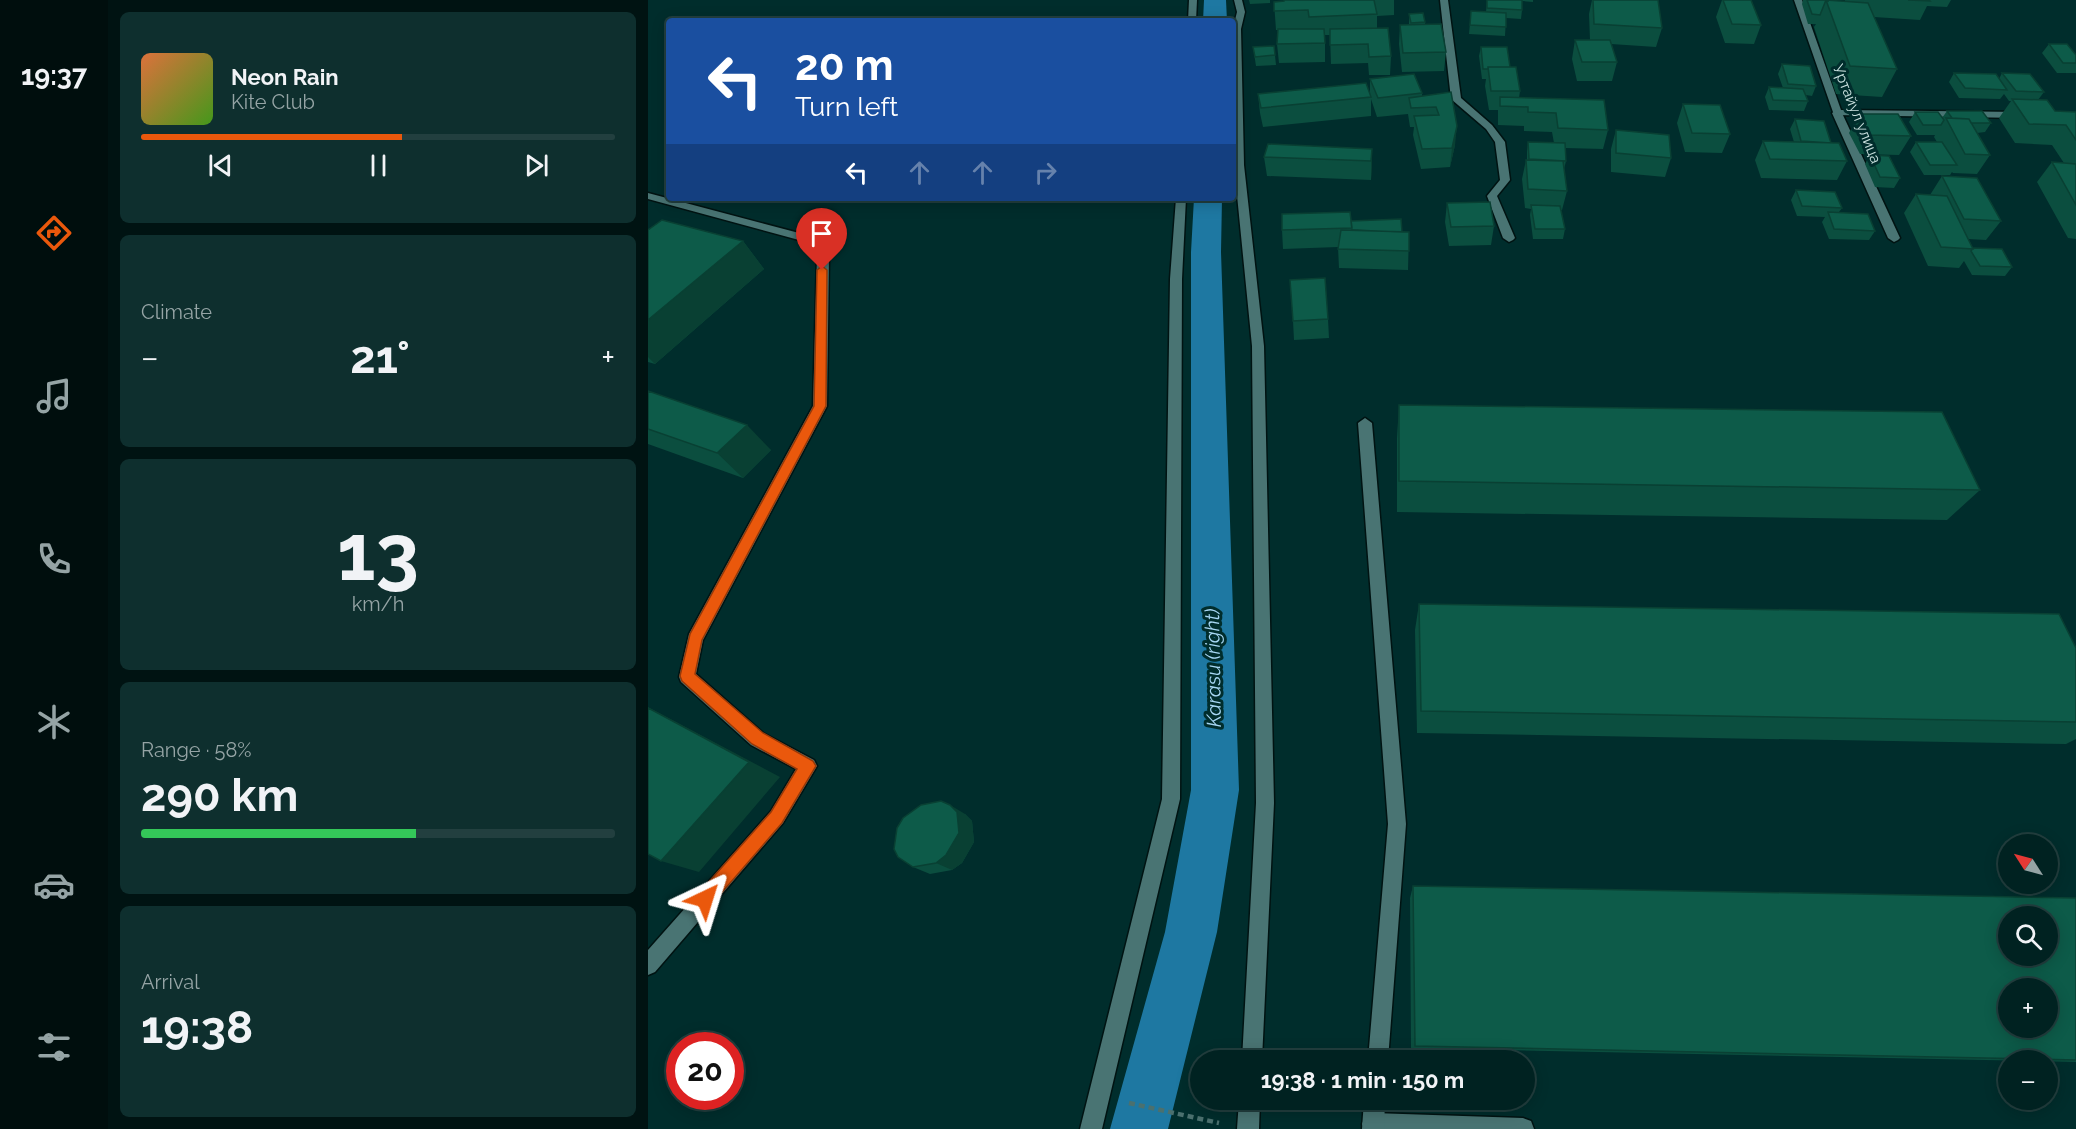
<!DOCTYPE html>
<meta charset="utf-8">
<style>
body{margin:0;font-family:Raleway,sans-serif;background:#0e2f2e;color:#f1f3f6;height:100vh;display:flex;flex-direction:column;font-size:22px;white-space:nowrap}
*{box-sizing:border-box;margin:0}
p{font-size:20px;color:#95a4a5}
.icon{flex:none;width:33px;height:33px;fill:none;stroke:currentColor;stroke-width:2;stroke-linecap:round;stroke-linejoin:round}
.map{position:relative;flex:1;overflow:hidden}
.panel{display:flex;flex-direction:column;gap:12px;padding:12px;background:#001312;width:540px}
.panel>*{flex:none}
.guide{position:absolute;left:18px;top:18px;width:570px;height:183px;border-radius:6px;box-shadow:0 3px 15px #0003,0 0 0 2px #223f3f;background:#1a4fa0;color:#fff;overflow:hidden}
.needle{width:39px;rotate:306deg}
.tools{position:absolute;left:1350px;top:834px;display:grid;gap:12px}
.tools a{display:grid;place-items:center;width:60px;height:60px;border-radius:50%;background:#002221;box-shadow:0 3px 15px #0003,0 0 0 2px #223f3f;font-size:30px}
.speed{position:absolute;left:18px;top:1032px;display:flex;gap:12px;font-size:30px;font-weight:700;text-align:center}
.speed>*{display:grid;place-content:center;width:78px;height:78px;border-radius:50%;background:#002221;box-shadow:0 3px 15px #0003,0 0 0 2px #223f3f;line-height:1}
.speed .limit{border:9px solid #d22;background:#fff;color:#111}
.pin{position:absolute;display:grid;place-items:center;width:51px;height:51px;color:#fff;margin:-62px -26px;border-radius:50% 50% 50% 0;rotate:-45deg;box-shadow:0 0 6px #0007}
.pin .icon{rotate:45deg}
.me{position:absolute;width:66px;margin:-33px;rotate:41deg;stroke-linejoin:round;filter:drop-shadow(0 0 4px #0008)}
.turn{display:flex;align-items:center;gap:21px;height:126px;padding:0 30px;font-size:27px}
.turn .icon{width:78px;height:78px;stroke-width:2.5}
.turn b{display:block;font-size:42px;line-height:51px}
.lanes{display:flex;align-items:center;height:57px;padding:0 30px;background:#0003;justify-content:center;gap:30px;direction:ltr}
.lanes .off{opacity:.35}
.big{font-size:45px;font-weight:700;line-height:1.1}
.panel .widget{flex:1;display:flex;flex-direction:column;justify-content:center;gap:9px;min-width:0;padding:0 21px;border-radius:9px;background:#0e2f2e}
.panel .dial{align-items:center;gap:0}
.dial b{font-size:78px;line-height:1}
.song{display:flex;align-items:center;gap:18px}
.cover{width:72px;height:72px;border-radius:9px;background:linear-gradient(135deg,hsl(20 70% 55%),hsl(100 70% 35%))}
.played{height:6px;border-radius:3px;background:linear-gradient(90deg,#ea580c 55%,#223f3f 55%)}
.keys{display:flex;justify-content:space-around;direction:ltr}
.heat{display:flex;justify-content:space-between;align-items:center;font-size:33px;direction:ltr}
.charge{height:9px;border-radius:4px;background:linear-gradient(90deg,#34c759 58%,#223f3f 0)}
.trip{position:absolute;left:542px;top:1050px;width:345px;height:60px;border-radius:30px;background:#002221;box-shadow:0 3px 15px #0003,0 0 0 2px #223f3f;font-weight:700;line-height:60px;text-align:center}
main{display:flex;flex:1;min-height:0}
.dock{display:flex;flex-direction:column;width:108px;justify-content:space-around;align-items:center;background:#000e0d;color:#95a4a5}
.dock .icon{width:42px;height:42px}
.dock .active{color:#ea580c}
.dock b{font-size:27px;color:#f1f3f6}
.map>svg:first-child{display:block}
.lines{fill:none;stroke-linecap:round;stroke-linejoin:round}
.canal{fill:#1e78a2;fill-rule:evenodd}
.service-casing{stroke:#001312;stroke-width:3}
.minor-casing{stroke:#001312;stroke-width:3}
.path{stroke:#4b706e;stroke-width:4.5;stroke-dasharray:6 4;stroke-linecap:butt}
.service{fill:#497473;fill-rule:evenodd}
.minor{fill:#497473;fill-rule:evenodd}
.wall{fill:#0b4e3f}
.shaded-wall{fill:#094033}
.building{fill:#0d5b49;stroke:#094033;stroke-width:1.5;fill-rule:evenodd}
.route{fill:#ea580c;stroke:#983908;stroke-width:1.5}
.labels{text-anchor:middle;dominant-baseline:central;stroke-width:6;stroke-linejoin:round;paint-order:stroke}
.far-street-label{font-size:15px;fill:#cce3e1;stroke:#002d2c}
.water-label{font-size:20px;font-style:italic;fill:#a7d7f4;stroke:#002d2c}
</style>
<main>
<nav class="dock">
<b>19:37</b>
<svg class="icon active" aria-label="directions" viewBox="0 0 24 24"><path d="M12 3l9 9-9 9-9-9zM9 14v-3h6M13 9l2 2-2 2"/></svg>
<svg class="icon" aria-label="music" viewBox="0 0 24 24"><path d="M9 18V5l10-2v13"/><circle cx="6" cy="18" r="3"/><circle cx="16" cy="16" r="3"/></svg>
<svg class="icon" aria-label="phone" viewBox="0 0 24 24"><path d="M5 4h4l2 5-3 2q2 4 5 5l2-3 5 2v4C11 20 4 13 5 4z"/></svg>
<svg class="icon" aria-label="climate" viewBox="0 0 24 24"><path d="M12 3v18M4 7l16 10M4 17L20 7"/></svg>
<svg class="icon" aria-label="car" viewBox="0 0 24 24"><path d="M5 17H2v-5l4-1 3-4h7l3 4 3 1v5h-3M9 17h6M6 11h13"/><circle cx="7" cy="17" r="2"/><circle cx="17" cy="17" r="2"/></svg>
<svg class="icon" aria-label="filters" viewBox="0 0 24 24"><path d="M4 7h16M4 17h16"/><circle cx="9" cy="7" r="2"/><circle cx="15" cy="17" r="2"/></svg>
</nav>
<section class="panel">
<div class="widget">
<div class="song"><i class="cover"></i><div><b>Neon Rain</b><p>Kite Club</p></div></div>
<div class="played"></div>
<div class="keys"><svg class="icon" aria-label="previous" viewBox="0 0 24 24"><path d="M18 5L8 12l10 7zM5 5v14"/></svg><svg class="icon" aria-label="pause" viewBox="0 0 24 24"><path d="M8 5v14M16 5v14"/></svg><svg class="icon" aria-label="next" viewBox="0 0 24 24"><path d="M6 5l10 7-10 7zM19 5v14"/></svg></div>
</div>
<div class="widget"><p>Climate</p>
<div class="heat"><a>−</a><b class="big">21°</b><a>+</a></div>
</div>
<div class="widget dial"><b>13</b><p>km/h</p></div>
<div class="widget"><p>Range · 58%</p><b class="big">290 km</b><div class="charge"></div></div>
<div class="widget"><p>Arrival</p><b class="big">19:38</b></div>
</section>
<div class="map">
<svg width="1428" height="1129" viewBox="0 0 1428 1129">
<rect width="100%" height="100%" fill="#002d2c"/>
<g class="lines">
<path class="canal" d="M556,0H578L579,21H555Z
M546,198H574L573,252L591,790L569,932L520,1129H462L517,932L543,790V252Z"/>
<defs>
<path id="service" d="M541,0H549L548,21H540Z
M586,0H594L597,12L593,29L596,165L616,346L626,803L614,1060H594L608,803L604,346L586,165L585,28L589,12Z
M1189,110L1194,113L1252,238L1250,240L1246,242L1240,238L1184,113Z
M0,193L170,238L181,255L179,406L55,640L48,674L115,733L166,760L169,766L135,823L7,972L0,975V950L123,811L148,769L103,745L33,682L31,677L41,634L165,406L169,255L162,243L0,199Z
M528,198H538L534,279L532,799L454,1129H432L514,799L522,279Z
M591,1100H612L611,1129H589Z
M725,1113L875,1118L883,1121L886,1129H716L714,1124L717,1116Z"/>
<path id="minor" d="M792,0H800L813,98L844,125L857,142L862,180L849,196L867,238L865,240L861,242L855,238L839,196L852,180L847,142L838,129L803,99Z
M1146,0H1154L1193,110L1374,112L1379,115L1374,118L1186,115Z
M717,418L724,423L758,824L740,1060H720L740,824L710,423Z
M716,1100H737L736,1129H714Z"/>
</defs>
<use href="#service" class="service-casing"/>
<use href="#minor" class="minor-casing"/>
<path class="path" d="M481,1103L571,1123"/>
<use href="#service" class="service"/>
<use href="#minor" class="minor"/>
</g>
<path class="wall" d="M601,0H622V3L602,4Z
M636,0H746V15L729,16V28L743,56L742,75H721L720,63L683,64L682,35H677V62L631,63L629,44L630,30H628L626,2L636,1Z
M839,0H885V2L874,1V10L873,19L858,18L857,36L821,34L823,11L838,12Z
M944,0H1010L1014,28L1008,47L963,44L969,62L964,81H929L924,59L927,40H942L941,14Z
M1074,0H1103L1113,25L1106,44L1077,43L1068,17Z
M1155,0H1180L1197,2V0H1303L1299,7L1279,6L1272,20L1226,17L1249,69L1234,97L1188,94L1166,27L1168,24H1160L1154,4Z
M761,14L777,22V25L798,52L796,71L754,72L751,44L752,25H761Z
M1401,44L1428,55V73H1409L1394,53Z
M626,46L628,65L608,66L605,47Z
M833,47L862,67L872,91L871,98L960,130L955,149L917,148L918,161L916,169L919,191L914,210H913L917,229L915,239H885L882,215L883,209L877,208L874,179L878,160H879V151L880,142L906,143L904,132L876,131V126L850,125V110H841L837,86L838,79H834L831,56Z
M1134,64L1168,86L1164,96L1158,95L1160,101L1156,111L1121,110L1117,97L1121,87L1135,88L1130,74Z
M1306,73L1351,79L1354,73L1396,92L1390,100L1407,111L1428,112V239L1420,238L1389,182L1404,162L1416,163L1404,145L1367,143L1351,118L1363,101H1361L1356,94L1352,99L1311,98L1301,82Z
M722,79L774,93V96L803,92L807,145L802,167L773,169L765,135L766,127H762L760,114L729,117L723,99V116L615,127L612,113L610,94L722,95Z
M1035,104L1082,134L1074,153L1037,152L1029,123Z
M1299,111L1343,123L1337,132L1329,133L1342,155L1329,174L1305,173L1304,172L1302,175H1276L1262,152L1268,142H1289L1286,137L1287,135H1269L1261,122L1267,112L1294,118Z
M1211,114L1263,136L1251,155L1212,154L1201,133Z
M1147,119L1183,143L1199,161L1189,180L1113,178L1107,160L1115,141L1146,142L1142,129Z
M968,130L1023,158L1017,177L963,172V149Z
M724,149L723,180L619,176L616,157Z
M1222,155L1252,178L1246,188L1227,187L1217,164Z
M1294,176L1353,221L1338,240L1320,239L1325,248L1364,267L1357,276L1324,275L1316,261L1311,268L1280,266L1256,213L1268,194L1282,195Z
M1148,190L1194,208L1191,212L1227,231L1221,240L1181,239L1174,222L1177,217L1149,216L1143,200Z
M799,203L846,226L843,245L801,246L797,222Z
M703,221L754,232H761L760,270L691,268L690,247L635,249L634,230Z
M0,230L95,241L116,269L7,364L0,362Z
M680,319L681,338L646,340L645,321Z
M0,391L123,450L95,478L0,444Z
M751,405L1332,490L1299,520L749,512V438Z
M771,604L1428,648V739L1418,744L769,733L767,630Z
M317,814L324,821L326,842L314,863L304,870L282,874L265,867Z
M765,886L1428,898V1062L763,1048L762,898Z"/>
<path class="shaded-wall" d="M809,126L807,145L802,167L804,148Z
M724,149V168L723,180V161Z
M95,241L116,269L7,364L0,357V320Z
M99,425L123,450L95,478L69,453Z
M0,707L132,777L51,872L13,861Z
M302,805L317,814L324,821L326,842L314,863L304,870L288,863Z"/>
<path class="building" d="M636,0H726L729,14L661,17L660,10L626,11V2L636,1Z
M839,0H874V10L839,8Z
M945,0H1010L1014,28L946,24Z
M1075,0H1103L1113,25L1084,24Z
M1159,0H1180V1L1178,0L1172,15L1164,14Z
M1178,0L1220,3L1249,69L1202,66Z
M1260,0H1281L1282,1Z
M823,11L858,13V27L822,25Z
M775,13L777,22L763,23L761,14Z
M793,24L798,52L755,53L752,25Z
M740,28L743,56L721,57L720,44L682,45V29Z
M630,29H676L677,43L629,44Z
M927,40H962L969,62H934Z
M1401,44H1419L1428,55V63H1415Z
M626,46L627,55L607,57L605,47Z
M833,47H859L862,67H840V69H835Z
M1134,64L1162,66L1168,86L1140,84Z
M840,67H868L872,91H843Z
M1306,73L1348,74L1359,90L1317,88Z
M1354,73L1382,74L1396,92L1368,91Z
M766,74L774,93L730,98L722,79Z
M718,83L723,97L613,108L610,94Z
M1121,87L1155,89L1160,101L1125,100Z
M803,92L809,126L804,148L774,149L766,116L791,115L788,107L763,108L761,98Z
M852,97L956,100L960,130L910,128L908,113L880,112V107L852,106Z
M1364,99L1399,100L1407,111L1428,112V140L1418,125L1381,124Z
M1035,104L1072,105L1082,134L1044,133Z
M1299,111H1334L1343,123H1323L1321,119L1304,118Z
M1267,112H1290L1296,120L1293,125H1275Z
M1211,114H1250L1263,136L1222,135Z
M1298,118L1321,119L1342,155L1317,154Z
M1147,119L1176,121L1183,143L1153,141Z
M968,130L1021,135L1023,158L968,153Z
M1115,141L1191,143L1199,161L1122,159Z
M880,142L917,143L918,161L881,159Z
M1268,142H1294L1309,165H1282Z
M620,144L724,149L723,161L616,157Z
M1222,155L1241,156L1252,178L1232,177Z
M878,160L915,161L919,191L880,189Z
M1404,162L1428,164V205Z
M1294,176L1329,178L1353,221L1316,219Z
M1148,190L1187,192L1194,208L1154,206Z
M1268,194L1299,196L1325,249L1293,247Z
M842,202L846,226L803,227L799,203Z
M883,205L912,206L917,229H887Z
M702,212L704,228L634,230V214Z
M1180,212L1220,214L1227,231L1186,229Z
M753,219L754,232L704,230L703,221Z
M14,220L95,241L0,320V230Z
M693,230L761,232V251L690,249Z
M1325,248L1354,249L1364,267L1332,266L1323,251Z
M677,278L680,319L645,321L642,280Z
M0,391L99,425L69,453L0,429Z
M751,405L1294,412L1332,490L751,481Z
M771,604L1411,614L1428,648V722L773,711Z
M0,708L101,762L13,861L0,854Z
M293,801L302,805L309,812L311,833L298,855L288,863L265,867L250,857L246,849L249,828L255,818L273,805Z
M765,886L1428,898V1060L767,1046ZM1360,916H1400V956H1360ZM1360,988H1400V1028H1360Z"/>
<path class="route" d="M174,266L179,270L178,406L54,640L47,674L115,733L165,761L168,766L134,823L63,905L57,908L51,905L49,899L51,893L123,812L149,769L104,744L34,681L32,676L42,634L166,406L169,270Z"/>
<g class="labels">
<g class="far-street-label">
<text transform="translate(1209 114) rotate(68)">Уртайул улица</text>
</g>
<g class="water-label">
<text transform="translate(565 668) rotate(-91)">Karasu (right)</text>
</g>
</g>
</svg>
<div class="tools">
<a><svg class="needle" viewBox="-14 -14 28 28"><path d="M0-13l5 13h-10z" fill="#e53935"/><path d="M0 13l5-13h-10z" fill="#95a4a5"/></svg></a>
<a><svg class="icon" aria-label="search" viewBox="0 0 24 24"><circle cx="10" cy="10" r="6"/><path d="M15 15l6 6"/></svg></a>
<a>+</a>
<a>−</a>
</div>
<div class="speed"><div class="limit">20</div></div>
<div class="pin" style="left:174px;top:270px;background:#d93025"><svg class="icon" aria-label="arrive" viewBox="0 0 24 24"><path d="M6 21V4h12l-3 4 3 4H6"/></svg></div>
<svg class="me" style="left:57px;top:899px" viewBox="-20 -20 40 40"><path d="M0-17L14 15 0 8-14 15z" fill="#ea580c" stroke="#fff" stroke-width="4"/></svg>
<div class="trip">19:38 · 1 min · 150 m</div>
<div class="guide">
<div class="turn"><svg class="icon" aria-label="left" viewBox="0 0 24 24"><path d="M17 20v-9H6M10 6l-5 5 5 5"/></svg><div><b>20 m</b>Turn left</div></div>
<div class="lanes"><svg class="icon" aria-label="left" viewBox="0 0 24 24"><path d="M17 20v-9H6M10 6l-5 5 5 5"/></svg><svg class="icon off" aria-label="ahead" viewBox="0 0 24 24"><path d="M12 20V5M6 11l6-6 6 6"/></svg><svg class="icon off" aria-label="ahead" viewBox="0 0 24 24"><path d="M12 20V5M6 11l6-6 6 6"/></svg><svg class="icon off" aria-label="right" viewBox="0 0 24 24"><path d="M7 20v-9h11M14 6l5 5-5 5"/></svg></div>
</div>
</div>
</main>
